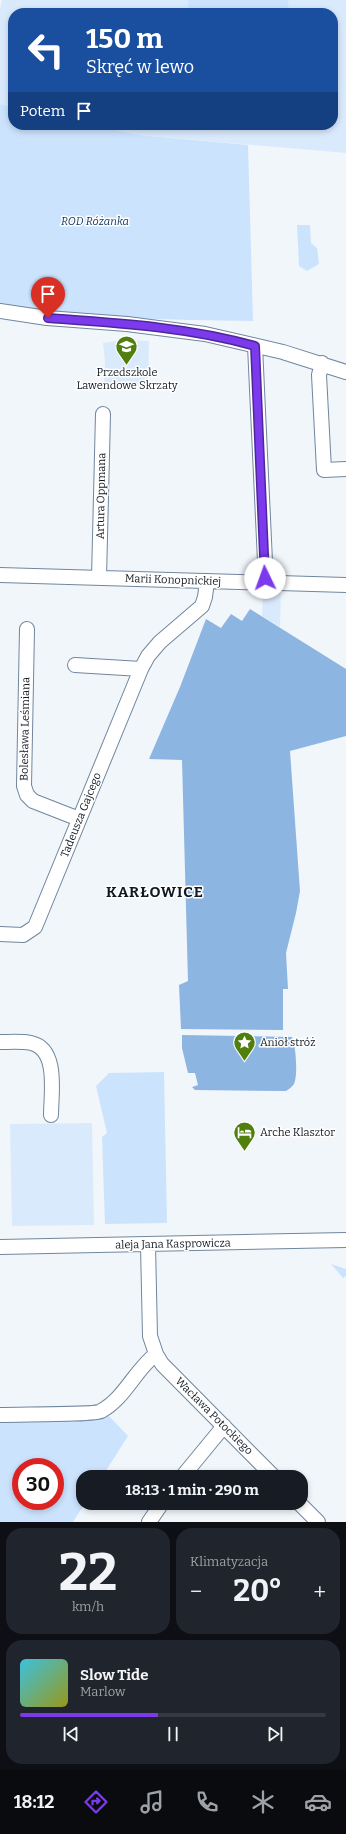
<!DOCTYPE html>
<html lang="pl">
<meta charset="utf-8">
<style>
body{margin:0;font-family:Bitter,serif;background:#20242c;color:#f1f3f6;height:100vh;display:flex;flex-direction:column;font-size:15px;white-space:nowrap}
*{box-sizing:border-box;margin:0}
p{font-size:13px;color:#9ea1a6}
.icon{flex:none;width:22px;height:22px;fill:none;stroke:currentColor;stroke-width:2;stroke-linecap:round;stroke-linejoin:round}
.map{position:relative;height:1522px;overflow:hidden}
.panel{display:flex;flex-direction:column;gap:6px;padding:6px;background:#0d0f14;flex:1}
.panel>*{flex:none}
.guide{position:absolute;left:8px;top:8px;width:330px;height:122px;border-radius:16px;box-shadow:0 2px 6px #0003;background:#1a4fa0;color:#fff;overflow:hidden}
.speed{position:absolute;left:12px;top:1458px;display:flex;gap:8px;font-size:20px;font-weight:700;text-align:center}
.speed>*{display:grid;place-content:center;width:52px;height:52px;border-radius:50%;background:#171b24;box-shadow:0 2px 6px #0003;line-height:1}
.speed .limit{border:6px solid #d22;background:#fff;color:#111}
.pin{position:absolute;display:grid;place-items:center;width:34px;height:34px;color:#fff;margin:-41px -17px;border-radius:50% 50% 50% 0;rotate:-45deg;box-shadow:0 0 4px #0007}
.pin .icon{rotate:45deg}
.me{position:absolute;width:44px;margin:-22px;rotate:357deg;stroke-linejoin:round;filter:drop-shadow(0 0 3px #0008)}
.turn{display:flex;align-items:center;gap:14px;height:84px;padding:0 12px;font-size:18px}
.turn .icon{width:52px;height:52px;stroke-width:2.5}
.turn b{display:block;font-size:28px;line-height:34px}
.then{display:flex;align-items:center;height:38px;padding:0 12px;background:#0003;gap:8px;font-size:15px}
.big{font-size:30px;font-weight:700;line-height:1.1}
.panel .widget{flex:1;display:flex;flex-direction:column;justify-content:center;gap:6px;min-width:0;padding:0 14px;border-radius:16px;background:#20242c}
.panel .dial{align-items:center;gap:0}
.dial b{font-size:52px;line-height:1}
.song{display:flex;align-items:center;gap:12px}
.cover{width:48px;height:48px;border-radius:6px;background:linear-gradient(135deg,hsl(190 70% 55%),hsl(60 70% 35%))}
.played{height:4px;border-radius:2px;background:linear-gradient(90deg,#7c3aed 45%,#363941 45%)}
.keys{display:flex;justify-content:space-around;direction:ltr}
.heat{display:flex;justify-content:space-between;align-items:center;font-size:22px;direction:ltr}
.panel .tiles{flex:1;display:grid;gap:6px;grid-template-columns:1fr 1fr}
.widget:last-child{grid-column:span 2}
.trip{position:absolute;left:76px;top:1470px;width:232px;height:40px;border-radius:16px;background:#171b24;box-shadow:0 2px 6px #0003;font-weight:700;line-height:40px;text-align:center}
.menu{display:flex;height:64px;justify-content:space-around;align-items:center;background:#090b0e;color:#9ea1a6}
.menu .icon{width:28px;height:28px}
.menu .current{color:#7c3aed}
.menu b{font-size:18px;color:#f1f3f6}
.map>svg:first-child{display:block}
.built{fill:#daeafd}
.green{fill:#cce3fe;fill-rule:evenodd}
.forest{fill:#8db5e1}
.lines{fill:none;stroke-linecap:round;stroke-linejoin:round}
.minor-casing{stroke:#71869d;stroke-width:16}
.minor{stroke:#fff;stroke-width:14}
.route-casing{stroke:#51269a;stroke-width:10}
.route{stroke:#7c3aed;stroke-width:7}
.labels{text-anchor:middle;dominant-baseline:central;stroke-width:3;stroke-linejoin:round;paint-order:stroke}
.park-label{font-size:11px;font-style:italic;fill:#09335c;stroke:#fff}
.poi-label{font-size:11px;fill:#111922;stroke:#fff;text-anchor:start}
.street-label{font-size:11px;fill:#111922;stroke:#fff}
.district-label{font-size:15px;font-weight:bold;letter-spacing:1px;fill:#111922;stroke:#fff}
</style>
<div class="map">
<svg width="346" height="1522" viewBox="0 0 346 1522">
<rect width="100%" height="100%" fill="#f1f6fb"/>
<path class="built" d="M2,0H346V153L138,135L94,125H333V13H13V107L0,104V9Z
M122,340L149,341L148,386H115V383H110V386H104L105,362L103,343Z
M263,588L281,589L280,627L262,616Z
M92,1123L94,1225L12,1226L10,1124Z"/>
<path class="green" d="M188,0H288L289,13H189Z
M0,104L13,107V125H94L138,135L248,145L253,321C169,320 83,319 0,303Z
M297,225H310L311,243L317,248L319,264L307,271L299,266Z
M164,1072L167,1223L105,1224L102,1137L107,1133L96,1086L109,1073Z
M331,1264L346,1269V1276L343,1278Z
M107,1414L128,1436L102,1477H83V1503H85L73,1522H0V1420ZM21,1467H55V1501H21Z"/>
<path class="forest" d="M250,609L346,669V736L290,751L300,891L296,913L286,953L288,989H283V1030L181,1029L179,985L188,981L182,760L149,759L180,687L206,619L221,628L231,614L242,621Z
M182,1035L292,1037C296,1045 298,1076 294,1084C292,1087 289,1089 286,1091L195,1090L192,1087L198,1085L195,1073H188L182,1048Z"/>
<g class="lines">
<defs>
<path id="minor" d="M0,311L47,318L127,324L205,334L283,352L346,372
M255,346L266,583
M322,363L319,375L324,470L346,469
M0,575L346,585
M99,578L103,414
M27,629L24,786L27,795L33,801L79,819
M75,665L141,669
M0,934L23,935L35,927L141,669L148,656L160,642L202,606L205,597L207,581
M0,1042C10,1042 22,1041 31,1043C59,1049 51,1094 51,1115
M148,1245L150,1336L156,1354L162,1364L274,1477
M0,1247L346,1240
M0,1415C14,1414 95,1415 101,1411C125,1398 135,1370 156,1354
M182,1477L224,1426
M299,1503L318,1522
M149,1522L162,1503"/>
</defs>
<use href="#minor" class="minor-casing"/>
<use href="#minor" class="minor"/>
</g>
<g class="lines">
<defs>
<path id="route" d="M48,318C117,323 188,327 255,346L265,578"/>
</defs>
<use href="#route" class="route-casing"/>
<use href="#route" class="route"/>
</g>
<defs>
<symbol id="school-pin" viewBox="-11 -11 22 30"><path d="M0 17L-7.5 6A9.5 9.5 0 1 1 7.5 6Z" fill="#507f0d" stroke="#fff"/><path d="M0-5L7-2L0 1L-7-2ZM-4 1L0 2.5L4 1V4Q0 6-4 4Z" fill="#fff"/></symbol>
<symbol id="sight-pin" viewBox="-11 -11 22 30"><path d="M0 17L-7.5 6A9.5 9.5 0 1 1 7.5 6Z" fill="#507f0d" stroke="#fff"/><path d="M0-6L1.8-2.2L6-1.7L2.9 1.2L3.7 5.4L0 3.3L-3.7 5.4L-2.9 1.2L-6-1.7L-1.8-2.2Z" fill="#fff"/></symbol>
<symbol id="hotel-pin" viewBox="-11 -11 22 30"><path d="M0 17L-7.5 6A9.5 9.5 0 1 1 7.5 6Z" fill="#507f0d" stroke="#fff"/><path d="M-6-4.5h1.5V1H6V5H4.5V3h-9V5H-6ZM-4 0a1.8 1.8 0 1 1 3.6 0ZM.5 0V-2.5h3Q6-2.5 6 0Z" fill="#fff"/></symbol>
</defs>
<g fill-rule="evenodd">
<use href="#school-pin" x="114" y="334" width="25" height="34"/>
<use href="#sight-pin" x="232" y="1030" width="25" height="34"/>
<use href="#hotel-pin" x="232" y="1120" width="25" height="34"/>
</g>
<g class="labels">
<g class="park-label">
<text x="95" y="221">ROD Różanka</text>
</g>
<g class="poi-label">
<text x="127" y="372" text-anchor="middle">Przedszkole<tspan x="127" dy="13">Lawendowe Skrzaty</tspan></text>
<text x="260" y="1042">Anioł stróż</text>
<text x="260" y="1132">Arche Klasztor</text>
</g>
<g class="street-label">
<text transform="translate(101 496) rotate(-89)">Artura Oppmana</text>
<text transform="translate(173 580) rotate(2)">Marii Konopnickiej</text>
<text transform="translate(25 729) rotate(-89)">Bolesława Leśmiana</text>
<text transform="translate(81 815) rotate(-68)">Tadeusza Gajcego</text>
<text transform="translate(173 1244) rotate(-1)">aleja Jana Kasprowicza</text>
<text transform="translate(214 1416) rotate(45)">Wacława Potockiego</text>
</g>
<g class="district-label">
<text x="155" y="892">KARŁOWICE</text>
</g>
</g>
</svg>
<div class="speed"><div class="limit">30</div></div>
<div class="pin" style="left:48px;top:318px;background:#d93025"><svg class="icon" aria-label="arrive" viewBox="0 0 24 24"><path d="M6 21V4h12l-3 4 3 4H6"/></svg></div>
<svg class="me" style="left:265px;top:578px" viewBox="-20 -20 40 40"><circle r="19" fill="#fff"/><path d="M0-13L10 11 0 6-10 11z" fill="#7c3aed"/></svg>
<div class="trip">18:13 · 1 min · 290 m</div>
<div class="guide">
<div class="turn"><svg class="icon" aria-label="left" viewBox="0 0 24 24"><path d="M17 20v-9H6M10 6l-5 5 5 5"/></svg><div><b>150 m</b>Skręć w lewo</div></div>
<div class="then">Potem<svg class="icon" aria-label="arrive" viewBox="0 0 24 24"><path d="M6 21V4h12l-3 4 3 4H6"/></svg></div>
</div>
</div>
<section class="panel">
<div class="tiles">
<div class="widget dial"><b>22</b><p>km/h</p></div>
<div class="widget"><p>Klimatyzacja</p>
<div class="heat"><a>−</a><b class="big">20°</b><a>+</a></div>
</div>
<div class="widget">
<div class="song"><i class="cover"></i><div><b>Slow Tide</b><p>Marlow</p></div></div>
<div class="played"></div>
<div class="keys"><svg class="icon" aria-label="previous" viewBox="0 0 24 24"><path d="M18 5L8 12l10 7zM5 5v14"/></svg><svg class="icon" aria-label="pause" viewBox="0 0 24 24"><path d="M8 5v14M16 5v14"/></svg><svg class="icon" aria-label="next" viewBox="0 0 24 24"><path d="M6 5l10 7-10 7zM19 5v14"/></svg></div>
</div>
</div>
</section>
<nav class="menu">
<b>18:12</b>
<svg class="icon current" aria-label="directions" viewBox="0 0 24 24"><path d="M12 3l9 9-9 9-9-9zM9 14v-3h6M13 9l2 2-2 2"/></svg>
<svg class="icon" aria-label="music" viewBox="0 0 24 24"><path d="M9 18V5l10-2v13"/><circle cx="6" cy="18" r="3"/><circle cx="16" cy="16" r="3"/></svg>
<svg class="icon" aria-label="phone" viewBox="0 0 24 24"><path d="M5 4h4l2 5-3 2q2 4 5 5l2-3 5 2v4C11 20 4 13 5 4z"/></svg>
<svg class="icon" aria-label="climate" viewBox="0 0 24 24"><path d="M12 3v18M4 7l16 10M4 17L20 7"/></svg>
<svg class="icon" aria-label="car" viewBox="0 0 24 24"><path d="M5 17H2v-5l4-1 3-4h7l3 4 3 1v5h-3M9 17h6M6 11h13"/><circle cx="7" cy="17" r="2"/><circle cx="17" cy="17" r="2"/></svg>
</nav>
